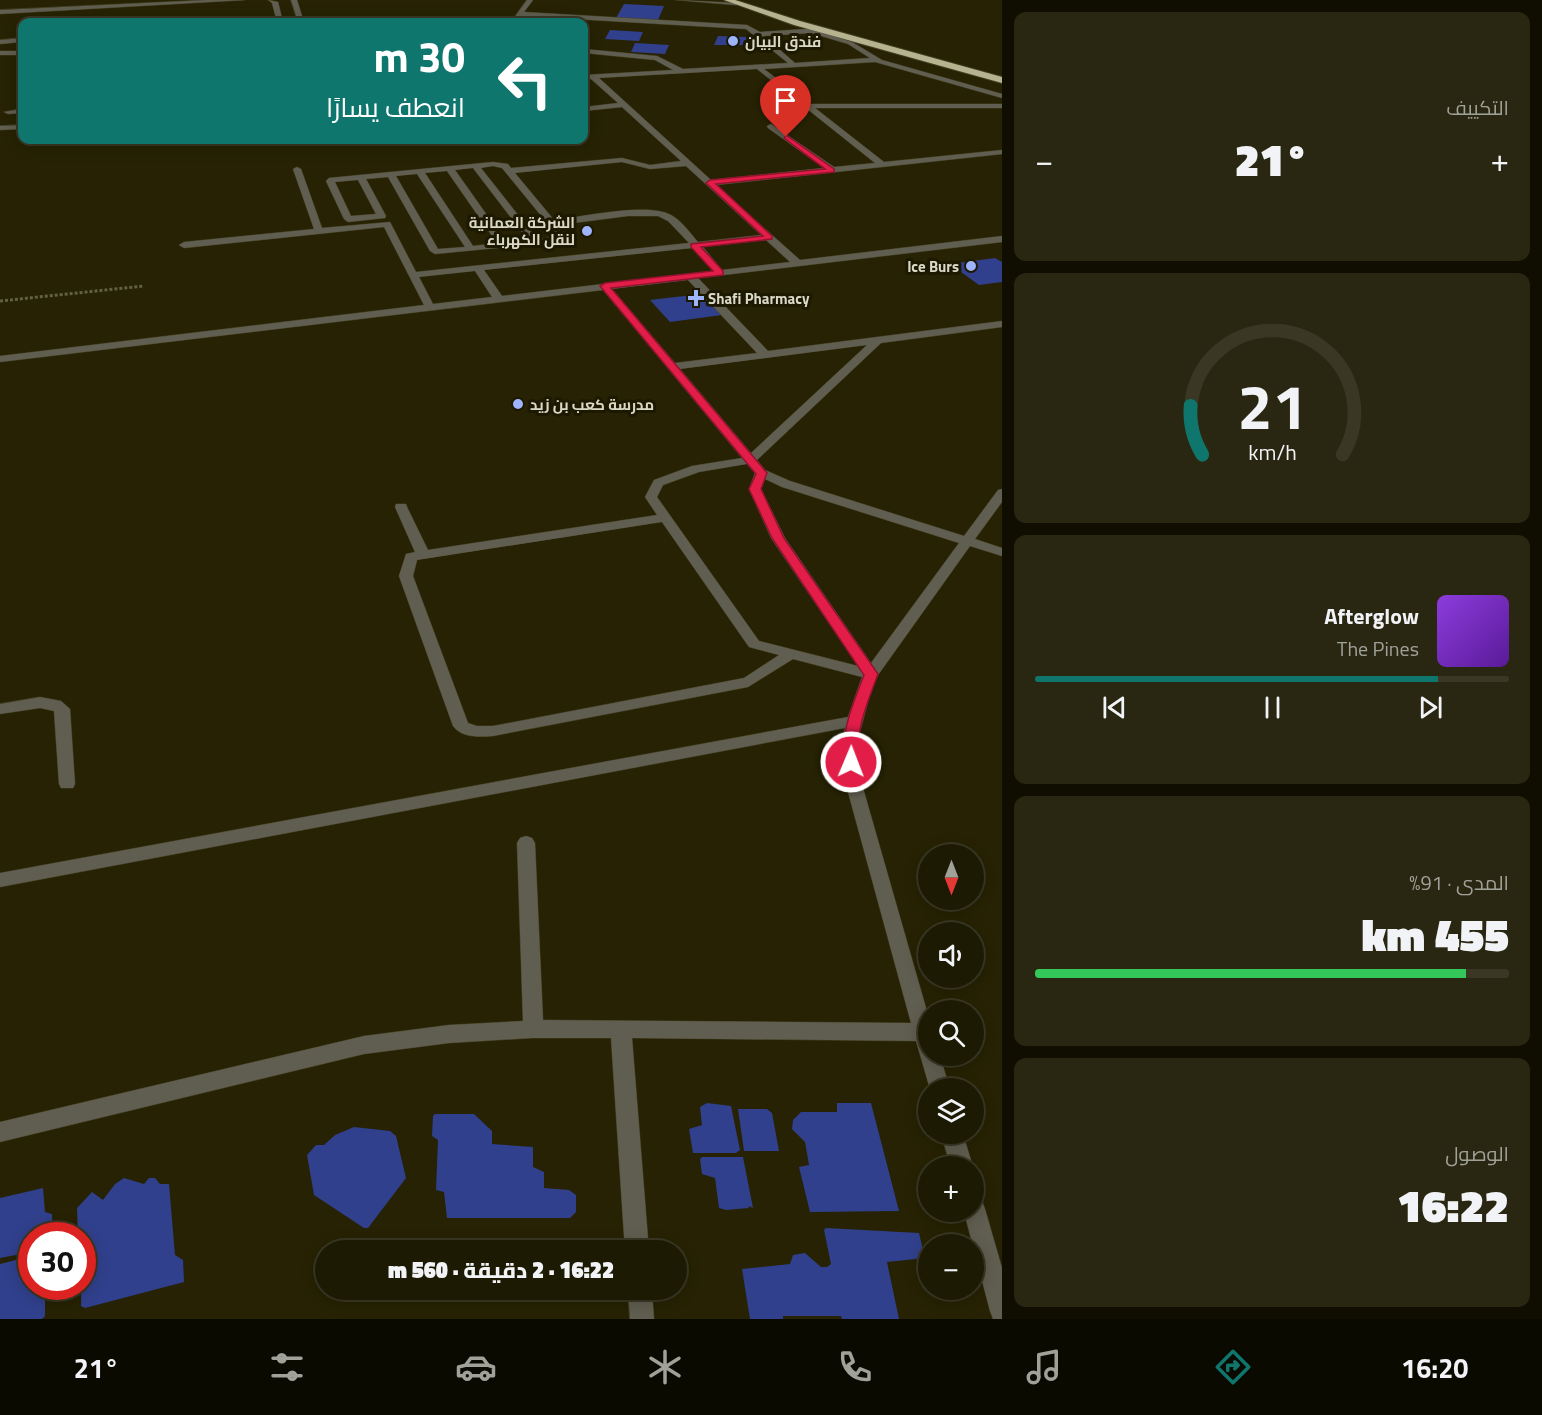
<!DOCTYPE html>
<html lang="ar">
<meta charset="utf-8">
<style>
body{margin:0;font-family:"Titillium Web",Cairo,sans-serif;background:#292711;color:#f1f3f6;direction:rtl;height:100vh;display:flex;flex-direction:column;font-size:22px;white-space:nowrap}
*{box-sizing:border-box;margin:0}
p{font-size:20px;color:#a0a199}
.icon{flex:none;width:33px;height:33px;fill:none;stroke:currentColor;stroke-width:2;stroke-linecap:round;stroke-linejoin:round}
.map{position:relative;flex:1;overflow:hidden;direction:ltr}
.panel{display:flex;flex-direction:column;gap:12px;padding:12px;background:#0f0e01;width:540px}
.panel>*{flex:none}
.banner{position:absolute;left:18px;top:18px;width:570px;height:126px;border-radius:12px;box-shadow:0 3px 15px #0003,0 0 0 2px #3a3824;direction:rtl;background:#0f766e;color:#fff;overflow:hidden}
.needle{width:39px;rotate:180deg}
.controls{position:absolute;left:918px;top:844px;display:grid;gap:12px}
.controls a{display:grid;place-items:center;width:66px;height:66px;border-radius:50%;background:#1c1a02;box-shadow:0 3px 15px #0003,0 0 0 2px #3a3824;font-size:30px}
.speed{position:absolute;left:18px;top:1222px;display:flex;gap:12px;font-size:30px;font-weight:700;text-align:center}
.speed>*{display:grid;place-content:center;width:78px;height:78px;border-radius:50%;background:#1c1a02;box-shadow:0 3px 15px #0003,0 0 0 2px #3a3824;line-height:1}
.speed .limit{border:9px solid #d22;background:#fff;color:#111}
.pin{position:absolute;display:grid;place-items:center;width:51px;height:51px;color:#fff;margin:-62px -26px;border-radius:50% 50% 50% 0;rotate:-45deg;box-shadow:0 0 6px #0007}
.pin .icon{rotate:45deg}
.me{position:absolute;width:66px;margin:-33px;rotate:1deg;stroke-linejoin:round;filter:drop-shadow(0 0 4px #0008)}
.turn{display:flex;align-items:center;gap:21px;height:126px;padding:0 24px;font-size:27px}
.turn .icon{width:78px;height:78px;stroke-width:2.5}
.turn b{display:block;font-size:42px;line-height:51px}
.big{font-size:45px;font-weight:800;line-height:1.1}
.panel .card{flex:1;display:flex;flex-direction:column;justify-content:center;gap:9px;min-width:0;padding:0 21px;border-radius:12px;background:#292711}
.panel .dial{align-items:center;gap:0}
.dial svg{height:156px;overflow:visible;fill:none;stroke:#3a3824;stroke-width:7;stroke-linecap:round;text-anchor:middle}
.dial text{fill:#f1f3f6;stroke:none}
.song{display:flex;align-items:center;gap:18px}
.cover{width:72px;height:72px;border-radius:9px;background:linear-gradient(135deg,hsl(270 70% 55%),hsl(270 70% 35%))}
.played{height:6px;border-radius:3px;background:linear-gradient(90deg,#0f766e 85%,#3a3824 85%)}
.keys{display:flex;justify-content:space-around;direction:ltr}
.heat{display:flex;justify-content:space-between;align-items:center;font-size:33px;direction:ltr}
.charge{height:9px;border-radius:4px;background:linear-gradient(90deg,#34c759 91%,#3a3824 0)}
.trip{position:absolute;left:315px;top:1240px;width:372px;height:60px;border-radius:30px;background:#1c1a02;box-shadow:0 3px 15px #0003,0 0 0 2px #3a3824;font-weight:800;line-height:60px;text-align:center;direction:rtl}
.dock{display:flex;height:96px;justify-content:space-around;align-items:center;background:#0b0a01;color:#a0a199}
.dock .icon{width:42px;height:42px}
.dock .selected{color:#0f766e}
.dock b{font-size:27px;color:#f1f3f6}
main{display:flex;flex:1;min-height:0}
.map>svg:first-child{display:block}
.building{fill:#31408c}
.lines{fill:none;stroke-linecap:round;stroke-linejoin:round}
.minor-casing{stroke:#433f22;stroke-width:1}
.highway-casing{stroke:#433f22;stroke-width:2}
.path{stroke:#625f45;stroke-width:3;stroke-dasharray:3 2;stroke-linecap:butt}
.minor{fill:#605e50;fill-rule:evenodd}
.highway{fill:#b6b390;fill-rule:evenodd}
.route{fill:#e11d48;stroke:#92132f;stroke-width:1.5}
.poi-dot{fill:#9eb4fd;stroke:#1c1900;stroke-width:2}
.labels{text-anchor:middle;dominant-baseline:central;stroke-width:6;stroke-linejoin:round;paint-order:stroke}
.far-poi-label{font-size:15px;font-weight:bold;fill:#dad9c7;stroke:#1c1900;text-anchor:start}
</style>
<main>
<section class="panel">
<div class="card"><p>التكييف</p>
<div class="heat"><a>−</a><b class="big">21°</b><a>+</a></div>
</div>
<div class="card dial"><svg viewBox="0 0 100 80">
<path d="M14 69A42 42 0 1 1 86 69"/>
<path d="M14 69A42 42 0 0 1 8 44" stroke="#0f766e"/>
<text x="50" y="56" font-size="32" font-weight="700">21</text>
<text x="50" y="72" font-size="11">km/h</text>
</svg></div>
<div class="card">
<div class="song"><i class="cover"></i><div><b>Afterglow</b><p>The Pines</p></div></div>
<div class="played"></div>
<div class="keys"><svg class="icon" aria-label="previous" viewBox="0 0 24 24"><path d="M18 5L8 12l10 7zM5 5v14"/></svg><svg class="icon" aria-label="pause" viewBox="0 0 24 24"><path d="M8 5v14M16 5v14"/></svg><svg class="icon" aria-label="next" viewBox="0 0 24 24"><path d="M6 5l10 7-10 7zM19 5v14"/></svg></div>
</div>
<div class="card"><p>المدى · 91%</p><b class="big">455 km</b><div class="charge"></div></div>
<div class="card"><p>الوصول</p><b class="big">16:22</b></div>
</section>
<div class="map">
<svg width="1002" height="1319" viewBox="0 0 1002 1319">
<rect width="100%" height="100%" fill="#262203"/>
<path class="building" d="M624,4L664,6L658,20L616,18Z
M610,30L643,32L639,41L605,39Z
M718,36L746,37L754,45H714Z
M635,43L669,45L665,54L631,52Z
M995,258L1002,262V282L979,285L950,264Z
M701,294L722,315L670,322L650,300Z
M707,1103L731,1106L740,1150L736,1153H693L689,1129L702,1125L700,1107Z
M837,1103H871L899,1211L810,1212L799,1167L809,1165L805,1142L792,1129L793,1120L801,1112H837Z
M738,1109H767L772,1113L779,1151H744Z
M435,1114H474L492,1131V1144L533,1147V1167L544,1172V1188L569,1190L576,1195V1212L570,1218H447L444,1192L436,1190L438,1140L432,1136L433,1116Z
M354,1127L390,1131L396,1136L406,1178L368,1228H364L314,1195L307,1155L316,1145H324L335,1135Z
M702,1157H743L753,1208L748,1206L749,1208L726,1210L719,1208L715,1178L702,1174L700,1159Z
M124,1178L144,1184L149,1178H155L160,1184H169L175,1255L183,1260L184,1282L85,1308L81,1306L82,1236H78L77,1208L92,1192L103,1200L115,1184Z
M43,1188L45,1212L52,1214L53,1236H32V1252L0,1258V1198Z
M826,1228L919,1233L925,1258L887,1262L899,1319H842L841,1316H783V1319H750L742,1269L790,1264L793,1255L805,1253L821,1267H827L831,1264L824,1230Z
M32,1256V1287H56V1290L45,1297V1316L42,1319H0V1264Z"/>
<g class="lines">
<defs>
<path id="minor" d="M206,0H245L0,14V10Z
M268,0L278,2L283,22H277L272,3Z
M291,0H297L304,22H298Z
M527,0H533L524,12L747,25L760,32L822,28L825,30L821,32L852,42L882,60L1002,94V98L875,62L764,69L810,104H1002V108H815L884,162L1002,150V154L716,185L800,260L1002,236V242L698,278L768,351L1002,321V327L881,343L757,460L765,470L790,481L964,536L998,490L1002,489V502L975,539L1002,548V556L970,546L878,675L870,694L857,743L861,781L928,1015V1056H940L950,1089H930L916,1041L632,1038L649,1251H625L611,1038H533L449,1043L364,1054L0,1142V1122L364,1036L449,1025L523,1021L517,843L520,838L526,836L532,838L535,843L543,1020L911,1023L845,781L841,743L845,728L0,887V873L848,717L862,677L793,659L748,687L493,736C479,737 462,738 453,726L399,576L406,554L415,552L395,507L396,504H406L407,507L428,550L657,515L645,497L654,480L692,466L742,458L603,290L0,362V356L424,305L384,227L184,248L179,245L184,242L314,229L293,169L297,167L301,169L322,228L390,222L416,272L689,243L668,221L658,216H628L558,225L566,234L558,242L435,254L430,251L388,177L366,179L386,216L385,218L348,222L344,219L326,181L329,178L493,162L508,164L511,168L622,158L650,165L681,161L622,107L584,111V107L618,103L591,79H584V75L673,70L655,60L584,53V49L657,56L683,69L788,63L746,29L522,16L517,22H511ZM811,33L848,44L870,58L795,63L764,36ZM757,69L875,163L834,167L771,124L767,126L768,128L824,168L711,180L599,78ZM622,162L650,169L686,166L761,235L698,242C690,233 682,221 671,215C648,202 582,217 554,220L515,173ZM493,166L502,168L556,234L555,237L537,239L481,168ZM473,168L528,240L506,242L455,170ZM447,171L497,243L473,246L425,173ZM417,174L465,247L438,249L396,176ZM358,180L376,214L351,216L335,182ZM766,240L790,262L722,270L703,247ZM693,248L713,271L502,296L484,270ZM475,271L492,297L433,304L419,277ZM688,280L757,353L675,363L612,289ZM867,345L751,453L680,369ZM747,464L755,473L749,489L771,538L858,666L759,641L657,497L663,485L699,472ZM765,479L782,487L959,543L871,663L785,538L761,489ZM662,522L749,647L779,655L744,678L493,726H477L468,723L413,576L417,560Z
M676,0L739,3L736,5Z
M22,38V42L0,44V40Z
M0,51H22V55H0Z
M22,109V113L8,114L4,112Z
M22,125V129L0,130V126Z
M247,140H270L250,143H247Z
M40,697L61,701L70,709L75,784L73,788H61L59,784L54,711L40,708L0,714V704Z
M941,1134H963L973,1167H951Z
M974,1198L982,1201L985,1209L1002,1268V1319H993L990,1311L964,1212H974Z
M628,1290H652L654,1319H630Z"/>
<path id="highway" d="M724,0H735L800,21L1002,77V83L794,25Z"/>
</defs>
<use href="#minor" class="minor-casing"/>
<use href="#highway" class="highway-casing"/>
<path class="path" d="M0,301L144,286"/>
<use href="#minor" class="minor"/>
<use href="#highway" class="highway"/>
</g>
<path class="route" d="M786,135L834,169V172L716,184L772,236V239L701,247L723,271V275L611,288L767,473L761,489L784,538L878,674C867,704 855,730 859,762L851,767L844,762C841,730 853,704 864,675L772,538L749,489L756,474L600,286L605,283L713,271L691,247V244L763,236L706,183L710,180L825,169L784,138Z"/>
<g class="poi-dot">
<circle cx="733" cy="41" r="6"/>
<circle cx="587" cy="231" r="6"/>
<circle cx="971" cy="266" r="6"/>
<path d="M693 289h6v6h6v6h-6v6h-6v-6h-6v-6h6z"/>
<circle cx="518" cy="404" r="6"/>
</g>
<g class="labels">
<g class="far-poi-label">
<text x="745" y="41">فندق البيان</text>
<text x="575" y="222" text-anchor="end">الشرکة العمانیة<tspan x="575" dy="17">لنقل الکهرباء</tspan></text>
<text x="959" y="266" text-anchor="end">Ice Burs</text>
<text x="708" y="298">Shafi Pharmacy</text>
<text x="530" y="404">مدرسة كعب بن زيد</text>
</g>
</g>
</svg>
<div class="controls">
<a><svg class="needle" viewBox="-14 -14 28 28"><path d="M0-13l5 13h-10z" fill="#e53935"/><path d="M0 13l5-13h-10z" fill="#a0a199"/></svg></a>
<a><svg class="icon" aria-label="sound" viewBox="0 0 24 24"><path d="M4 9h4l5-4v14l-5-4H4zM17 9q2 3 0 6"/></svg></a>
<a><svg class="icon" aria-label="search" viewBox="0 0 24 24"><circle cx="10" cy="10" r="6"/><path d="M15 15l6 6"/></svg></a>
<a><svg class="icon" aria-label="layers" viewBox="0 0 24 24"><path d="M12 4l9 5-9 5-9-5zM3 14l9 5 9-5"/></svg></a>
<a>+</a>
<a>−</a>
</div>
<div class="speed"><div class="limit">30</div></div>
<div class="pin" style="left:786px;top:137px;background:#d93025"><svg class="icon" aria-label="arrive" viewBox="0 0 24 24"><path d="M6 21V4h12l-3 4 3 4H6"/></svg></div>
<svg class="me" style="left:851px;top:762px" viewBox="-20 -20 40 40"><circle r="17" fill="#e11d48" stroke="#fff" stroke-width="3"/><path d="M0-11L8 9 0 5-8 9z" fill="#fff"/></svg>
<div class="trip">16:22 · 2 دقيقة · 560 m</div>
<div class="banner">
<div class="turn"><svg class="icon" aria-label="left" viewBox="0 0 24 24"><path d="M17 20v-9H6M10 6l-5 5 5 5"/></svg><div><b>30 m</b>انعطف يسارًا</div></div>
</div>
</div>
</main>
<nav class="dock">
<b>16:20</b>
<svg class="icon selected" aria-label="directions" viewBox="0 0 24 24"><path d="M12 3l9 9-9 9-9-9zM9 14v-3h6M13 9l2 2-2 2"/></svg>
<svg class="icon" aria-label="music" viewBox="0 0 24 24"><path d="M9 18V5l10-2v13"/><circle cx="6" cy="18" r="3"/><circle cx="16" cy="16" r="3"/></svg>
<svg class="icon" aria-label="phone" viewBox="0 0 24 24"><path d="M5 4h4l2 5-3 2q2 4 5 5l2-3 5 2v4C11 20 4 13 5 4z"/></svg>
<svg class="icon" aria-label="climate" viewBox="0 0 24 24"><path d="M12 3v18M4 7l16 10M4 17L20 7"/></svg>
<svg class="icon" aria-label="car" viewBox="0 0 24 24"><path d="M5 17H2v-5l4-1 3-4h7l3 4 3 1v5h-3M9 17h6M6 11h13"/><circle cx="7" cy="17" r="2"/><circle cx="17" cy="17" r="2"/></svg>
<svg class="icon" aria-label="filters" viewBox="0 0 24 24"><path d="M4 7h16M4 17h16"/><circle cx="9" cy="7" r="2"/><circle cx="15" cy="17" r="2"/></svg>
<b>21°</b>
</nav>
